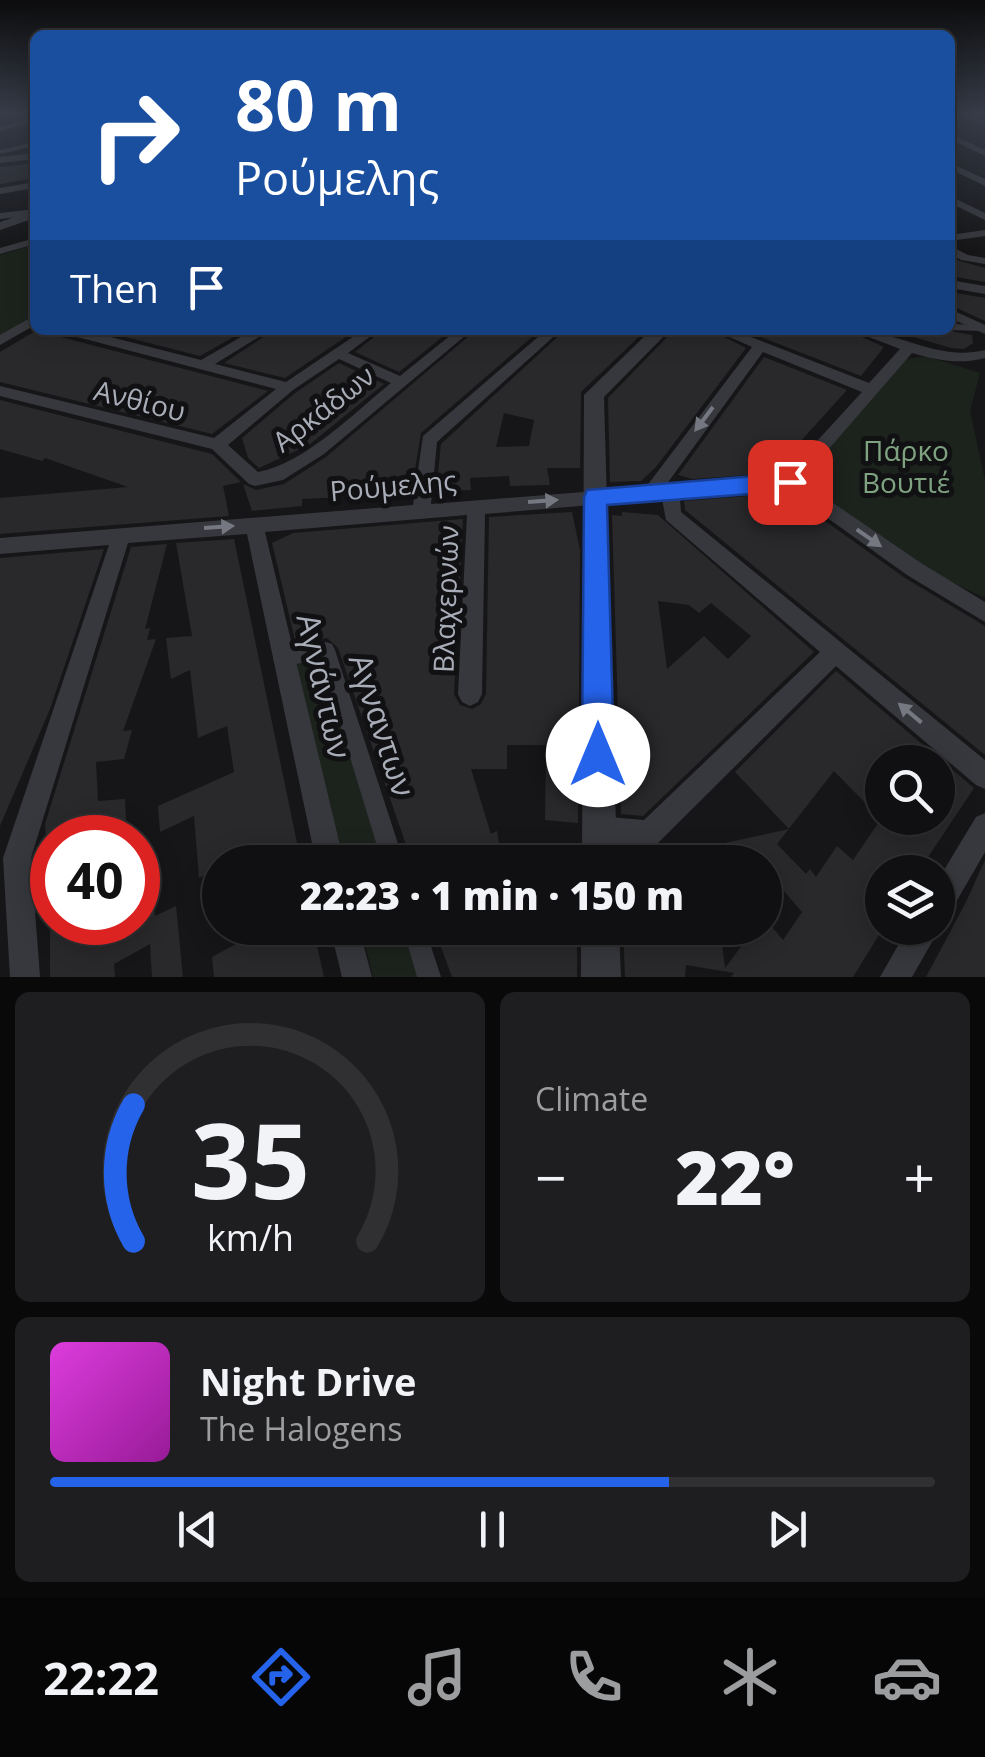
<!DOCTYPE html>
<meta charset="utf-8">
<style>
body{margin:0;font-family:"Open Sans",sans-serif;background:#1e1e20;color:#f1f3f6;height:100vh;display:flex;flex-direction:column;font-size:38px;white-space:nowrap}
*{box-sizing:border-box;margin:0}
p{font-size:32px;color:#9c9d9f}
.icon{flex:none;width:55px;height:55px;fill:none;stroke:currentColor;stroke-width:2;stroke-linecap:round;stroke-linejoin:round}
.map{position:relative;height:977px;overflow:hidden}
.details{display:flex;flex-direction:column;gap:15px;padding:15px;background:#09090a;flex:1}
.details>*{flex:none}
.banner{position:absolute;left:30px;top:30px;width:925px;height:305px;border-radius:15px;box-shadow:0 5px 25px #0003,0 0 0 2px #303032;background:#1a4fa0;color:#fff;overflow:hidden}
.fabs{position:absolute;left:865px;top:745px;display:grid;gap:20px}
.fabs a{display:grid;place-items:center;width:90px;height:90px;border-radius:50%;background:#101012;box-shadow:0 5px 25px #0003,0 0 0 2px #303032;font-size:50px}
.speed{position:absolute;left:30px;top:815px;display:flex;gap:20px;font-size:50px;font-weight:700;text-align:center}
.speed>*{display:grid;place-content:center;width:130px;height:130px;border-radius:50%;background:#101012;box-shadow:0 5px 25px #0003,0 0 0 2px #303032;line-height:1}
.speed .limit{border:15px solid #d22;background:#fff;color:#111}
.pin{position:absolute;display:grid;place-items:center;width:85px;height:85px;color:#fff;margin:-42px;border-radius:20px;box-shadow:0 5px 15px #0006}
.me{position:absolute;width:110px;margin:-55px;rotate:0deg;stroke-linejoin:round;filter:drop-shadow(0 0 8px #0008)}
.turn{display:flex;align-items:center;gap:35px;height:210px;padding:0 40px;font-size:45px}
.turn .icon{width:130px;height:130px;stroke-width:2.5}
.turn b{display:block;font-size:70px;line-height:85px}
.then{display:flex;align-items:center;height:95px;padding:0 40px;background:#0003;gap:20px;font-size:38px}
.big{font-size:75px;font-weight:800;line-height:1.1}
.details .card{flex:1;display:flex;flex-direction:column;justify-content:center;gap:15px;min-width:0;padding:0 35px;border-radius:15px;background:#1e1e20}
.details .dial{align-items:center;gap:0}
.dial svg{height:260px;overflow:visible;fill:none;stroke:#303032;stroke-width:7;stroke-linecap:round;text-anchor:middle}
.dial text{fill:#f1f3f6;stroke:none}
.song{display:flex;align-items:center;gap:30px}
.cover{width:120px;height:120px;border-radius:15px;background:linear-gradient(135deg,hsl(300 70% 55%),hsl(300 70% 35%))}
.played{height:10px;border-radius:5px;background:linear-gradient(90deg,#2563eb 70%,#303032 70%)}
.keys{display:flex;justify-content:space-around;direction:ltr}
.heat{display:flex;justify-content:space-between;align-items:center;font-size:55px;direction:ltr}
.details .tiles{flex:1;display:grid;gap:15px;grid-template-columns:1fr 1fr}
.card:last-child{grid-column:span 2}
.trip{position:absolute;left:202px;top:845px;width:580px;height:100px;border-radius:50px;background:#101012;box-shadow:0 5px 25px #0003,0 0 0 2px #303032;font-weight:800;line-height:100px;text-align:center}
.tabs{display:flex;height:160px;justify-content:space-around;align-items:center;background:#060607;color:#9c9d9f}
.tabs .icon{width:70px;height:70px}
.tabs .on{color:#2563eb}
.tabs b{font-size:45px;color:#f1f3f6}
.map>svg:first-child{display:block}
.green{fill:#1c231d}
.building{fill:#29292c;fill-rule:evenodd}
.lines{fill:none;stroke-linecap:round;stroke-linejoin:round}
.service{stroke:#37383d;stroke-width:6}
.pedestrian{fill:#37383d;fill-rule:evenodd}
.minor{fill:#37383d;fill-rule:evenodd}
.tertiary{fill:#37383d;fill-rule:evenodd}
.oneway{fill:#757881}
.route{fill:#2563eb;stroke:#184099;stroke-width:2.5}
.labels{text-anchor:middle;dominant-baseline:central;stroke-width:10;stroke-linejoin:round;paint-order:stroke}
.street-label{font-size:28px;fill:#a8adb8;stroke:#111113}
.park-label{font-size:28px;fill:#7fa381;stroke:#111113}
.near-street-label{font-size:32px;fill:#a8adb8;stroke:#111113}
</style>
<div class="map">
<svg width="985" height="977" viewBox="0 0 985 977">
<rect width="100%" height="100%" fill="#161618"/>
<path class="green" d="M35,244V314L0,336V255Z
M925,356L980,373L970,411L985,480V598L939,576L809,488L804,475L906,359Z
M323,655L387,862H344L294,664Z
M361,928H408L423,977H373Z"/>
<path class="building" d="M35,163V178L0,184V167Z
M950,258L985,268V282L950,276Z
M950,292L985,298V321L950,305Z
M37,330H56L61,337L268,391L212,434L0,382V352Z
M98,330H246L200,356Z
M274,330H356L285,378L224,363Z
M383,330H451L399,372L355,352Z
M476,330H540L421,433L411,494L302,499V506L252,511L243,484L256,490L284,484L326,457Z
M565,330H646L581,392L580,468H547L550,485L510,486L509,476L470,478L471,490L436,492L441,444ZM504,413L534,420L529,446L496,447Z
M674,330H711L746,348L656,467L641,481L610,482L608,398Z
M743,330H847L884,347L861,376Z
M890,330H944L972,335L973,343L964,349L951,348Z
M764,357L847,390L790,453L765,474L692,479L678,475Z
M339,363L384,384L309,445L259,468L248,458L242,438L295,393Z
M0,400L212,454L241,482L223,486L229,516L0,534V498L128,487L45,458L42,461L0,449Z
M786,493L905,578L985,626V755L685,510L684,501Z
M572,512L580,550L578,823L545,820L546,745H507V769H471L491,834L497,831L502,862H412L338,648L327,638L296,644L272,543L293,533L463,519L454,694L460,705L472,709L481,704L486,694L489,517Z
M622,512L658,515L814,652L643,816L621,814L612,515L622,516ZM658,601L689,605L699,613L711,603L751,636L728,659L704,636L667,669Z
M234,539L301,862H220V868L199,878L194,816L160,832L158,806L234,772L227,726L198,738L190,670L171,679L166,638L192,636L176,543Z
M167,544L145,629L150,628L147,640L156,639L123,731L132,730L124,759L96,762L98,801L125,799L127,838H46L45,824L131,547Z
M104,549L50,709L0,826V558Z
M836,671L974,788L918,872H882V930L853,977H731L734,973L686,965L685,977H625L623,928H720L725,968L755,928H773L783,940L802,912L765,869V862H666V856L789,829L735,772ZM882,762H938V818H882ZM834,771L881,819L853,860L837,846L816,877L810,869L806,874L777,844Z
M138,857H148L155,916L176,906L183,977H152L150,944L114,964L115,977H50V922H138Z
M985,860V977H926L966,902Z
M266,928H313L324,977H214L212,957Z
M434,928H577V977H452Z"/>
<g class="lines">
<path class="service" d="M950,327L981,328"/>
<path class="pedestrian" d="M35,142V146L0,154V150Z
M326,642L332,644L335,650L404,862H382L320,659L282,667L276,665L273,659L276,653L282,651Z
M403,928H425L441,977H417Z"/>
<path class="minor" d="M956,114H967L985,121V126Z
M35,117V121L0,131V127Z
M950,134L985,150V156L950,139Z
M35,153V159L0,163V157Z
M950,163L985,179V186L950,169Z
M35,182V188L0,194V188Z
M950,196L985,213V220L950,203Z
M35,209V215L0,219V213Z
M985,230V236L950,241V235Z
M35,238V244L0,254V248Z
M950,246L968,255L985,258V264L961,260L950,254Z
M950,280L985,286V294L950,288Z
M950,309L985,325V334L950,318Z
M35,315V325L0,345V335Z
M60,330H83L201,360L253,330H270L215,364L286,382L363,330H379L348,353L400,376L457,330H472L324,454L283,480L255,486L249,484L212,449L0,396V386L214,438L276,389L62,333ZM339,359L391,383C355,412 304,464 258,472L228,445L293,390Z
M546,330H561L437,442L431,504L646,487L752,347L714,330H733L869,383L900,349L851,330C898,330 937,362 985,350V358C960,365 937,360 912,353L801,481L921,563L985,602V622L907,575L787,489L680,498L681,512L985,760V789L976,785L836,666L658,843C640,851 608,846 590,838L586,829L590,820L599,816L644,820L820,652L666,520L662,499L485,514L482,694L478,702L470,706L462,702L458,694L467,515L265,532L344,862H316L247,534L128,543L31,858L40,977H10L3,858L109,545L0,554V538L413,505L423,436ZM763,352L862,392L785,476L666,485Z
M985,813V852L948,916L938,920V880L976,817Z
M938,923L940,928L912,977H880L908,928H938Z
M330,928H359L372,977H342Z"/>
<path class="tertiary" d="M35,210V218L0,230V222Z
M651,330H670L604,397L617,862H582L584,395Z
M581,928H619L621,977H581Z"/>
</g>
<defs><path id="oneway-solid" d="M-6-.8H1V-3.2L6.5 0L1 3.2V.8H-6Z" transform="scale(2.5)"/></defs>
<g class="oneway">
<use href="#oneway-solid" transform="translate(704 419) rotate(127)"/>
<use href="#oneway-solid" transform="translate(543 501) rotate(-4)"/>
<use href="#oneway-solid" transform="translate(219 527) rotate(-4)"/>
<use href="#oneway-solid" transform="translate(869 538) rotate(35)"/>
<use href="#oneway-solid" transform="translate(910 713) rotate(-140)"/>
</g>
<linearGradient id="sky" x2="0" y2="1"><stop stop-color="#0c0c0d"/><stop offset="0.45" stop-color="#363c48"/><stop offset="1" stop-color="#363c48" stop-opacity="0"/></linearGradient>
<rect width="985" height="251" fill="url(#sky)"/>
<path class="route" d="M790,473L801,482L790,491L607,505L614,755L610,767L598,771L587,767L582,755L584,497L587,490Z"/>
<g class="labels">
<g class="street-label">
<text transform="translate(140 400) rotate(14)">Ανθίου</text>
<text transform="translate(323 408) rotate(-38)">Αρκάδων</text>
<text transform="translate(393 485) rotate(-5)">Ρούμελης</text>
<text transform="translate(445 599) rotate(-88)">Βλαχερνών</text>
</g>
<g class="park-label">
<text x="906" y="450">Πάρκο<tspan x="906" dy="32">Βουτιέ</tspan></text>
</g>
<g class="near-street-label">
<text transform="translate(325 686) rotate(77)">Αγνάντων</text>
<text transform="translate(383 725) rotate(72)">Αγναντων</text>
</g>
</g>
</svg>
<div class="fabs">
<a><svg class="icon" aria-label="search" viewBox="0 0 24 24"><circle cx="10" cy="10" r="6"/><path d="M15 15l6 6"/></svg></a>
<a><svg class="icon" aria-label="layers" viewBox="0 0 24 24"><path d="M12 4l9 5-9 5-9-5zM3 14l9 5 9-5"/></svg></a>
</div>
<div class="speed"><div class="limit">40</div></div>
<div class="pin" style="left:790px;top:482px;background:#d93025"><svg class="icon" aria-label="arrive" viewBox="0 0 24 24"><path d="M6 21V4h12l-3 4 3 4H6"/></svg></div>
<svg class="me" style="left:598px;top:755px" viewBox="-20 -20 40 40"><circle r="19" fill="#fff"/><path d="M0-13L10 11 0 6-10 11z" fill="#2563eb"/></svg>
<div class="trip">22:23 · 1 min · 150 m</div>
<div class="banner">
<div class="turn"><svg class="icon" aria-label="right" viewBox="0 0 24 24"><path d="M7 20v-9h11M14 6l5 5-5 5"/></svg><div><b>80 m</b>Ρούμελης</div></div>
<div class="then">Then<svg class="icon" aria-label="arrive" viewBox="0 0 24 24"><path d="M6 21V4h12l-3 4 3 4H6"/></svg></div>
</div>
</div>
<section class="details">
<div class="tiles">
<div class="card dial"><svg viewBox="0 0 100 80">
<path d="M14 69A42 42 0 1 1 86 69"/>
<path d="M14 69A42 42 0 0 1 14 27" stroke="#2563eb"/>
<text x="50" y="56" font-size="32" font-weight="700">35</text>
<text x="50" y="72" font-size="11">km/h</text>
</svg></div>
<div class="card"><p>Climate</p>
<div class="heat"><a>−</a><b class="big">22°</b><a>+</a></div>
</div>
<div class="card">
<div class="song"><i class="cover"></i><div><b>Night Drive</b><p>The Halogens</p></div></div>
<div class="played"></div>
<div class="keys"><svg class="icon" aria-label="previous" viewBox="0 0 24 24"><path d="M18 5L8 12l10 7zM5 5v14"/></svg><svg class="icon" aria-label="pause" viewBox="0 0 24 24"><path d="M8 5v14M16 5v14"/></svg><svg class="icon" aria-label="next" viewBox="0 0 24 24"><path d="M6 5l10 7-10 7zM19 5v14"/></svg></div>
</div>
</div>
</section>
<nav class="tabs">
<b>22:22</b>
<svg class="icon on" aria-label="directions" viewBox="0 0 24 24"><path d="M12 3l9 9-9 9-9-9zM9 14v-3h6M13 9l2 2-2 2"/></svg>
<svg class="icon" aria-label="music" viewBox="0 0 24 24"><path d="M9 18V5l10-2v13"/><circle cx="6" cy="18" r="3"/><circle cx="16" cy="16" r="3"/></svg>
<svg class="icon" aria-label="phone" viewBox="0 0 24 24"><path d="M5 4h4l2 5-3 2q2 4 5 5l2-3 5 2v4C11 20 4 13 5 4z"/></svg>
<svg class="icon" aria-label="climate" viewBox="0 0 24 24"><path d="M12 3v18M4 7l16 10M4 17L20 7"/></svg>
<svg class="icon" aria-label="car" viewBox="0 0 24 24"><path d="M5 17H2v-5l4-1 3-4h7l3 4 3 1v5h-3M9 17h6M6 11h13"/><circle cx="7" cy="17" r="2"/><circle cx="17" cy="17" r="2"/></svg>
</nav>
